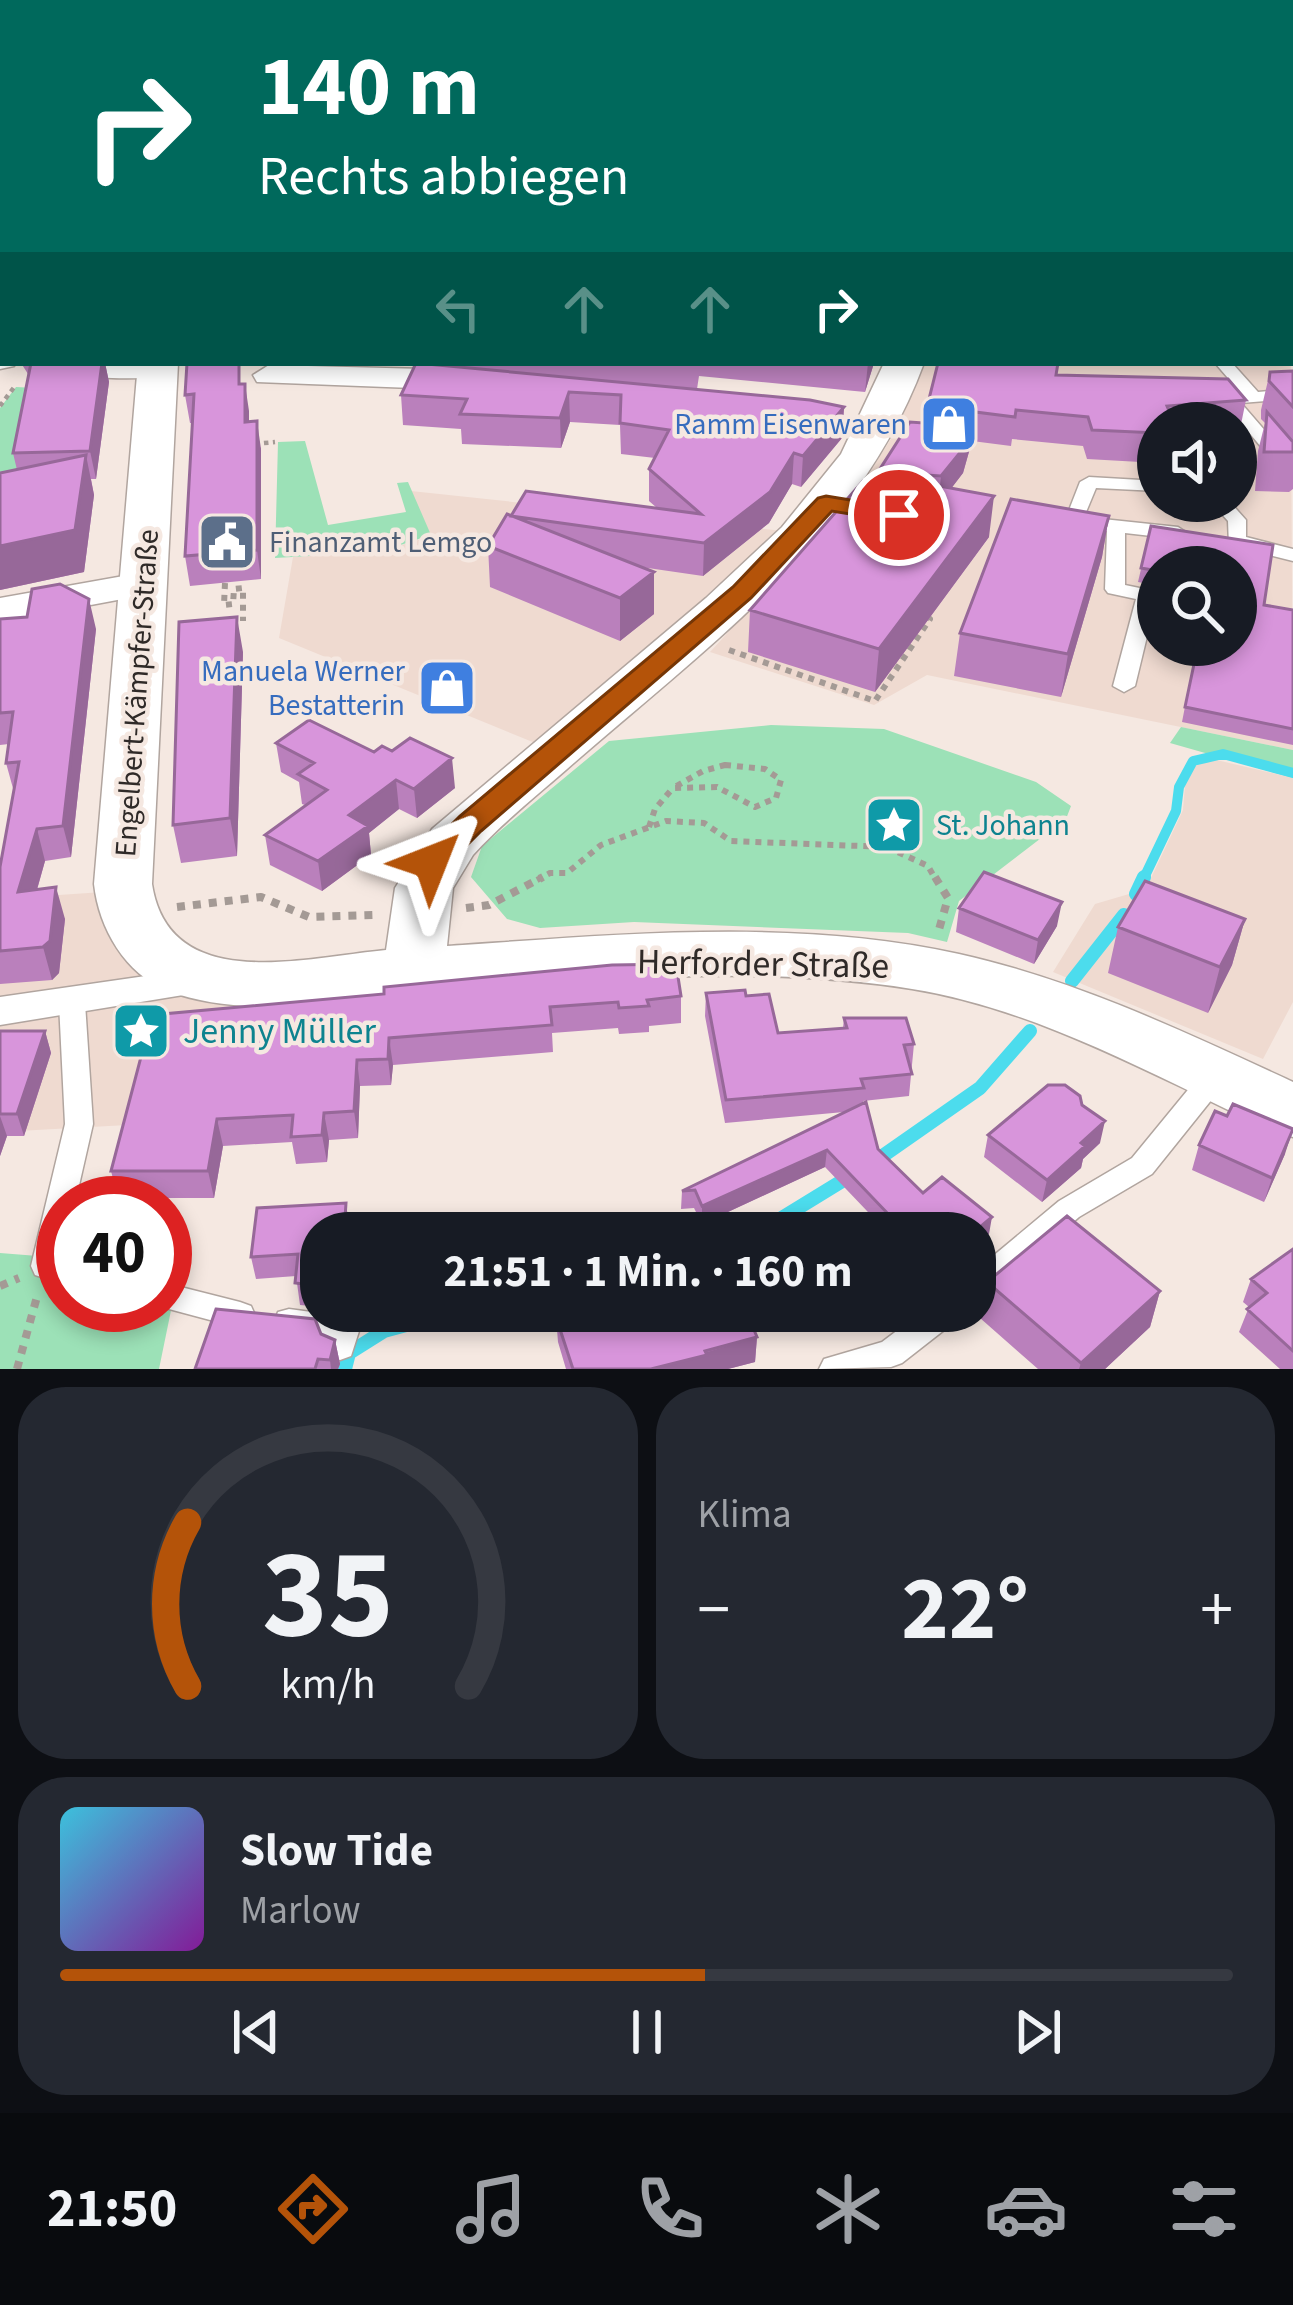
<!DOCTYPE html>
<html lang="de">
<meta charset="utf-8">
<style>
body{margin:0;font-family:"Source Sans 3",sans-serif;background:#242831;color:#f1f3f6;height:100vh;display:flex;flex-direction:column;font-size:45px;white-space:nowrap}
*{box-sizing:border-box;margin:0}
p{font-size:39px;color:#9ea1a6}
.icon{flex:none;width:66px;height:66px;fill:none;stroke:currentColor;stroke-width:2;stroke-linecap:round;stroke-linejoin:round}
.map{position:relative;height:1369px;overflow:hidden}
.side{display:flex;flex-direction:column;gap:18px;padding:18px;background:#0d0f14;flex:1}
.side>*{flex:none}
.hud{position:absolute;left:0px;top:0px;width:1293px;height:366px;box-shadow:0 6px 18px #0003;background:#00695c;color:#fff;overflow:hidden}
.buttons{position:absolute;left:1137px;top:402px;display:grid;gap:24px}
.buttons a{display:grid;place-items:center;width:120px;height:120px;border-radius:50%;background:#171b24;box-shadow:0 6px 18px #0003;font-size:60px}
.speed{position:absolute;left:36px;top:1176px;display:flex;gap:24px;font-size:60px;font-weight:700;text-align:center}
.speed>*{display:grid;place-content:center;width:156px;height:156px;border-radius:50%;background:#171b24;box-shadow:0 6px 18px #0003;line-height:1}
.speed .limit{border:18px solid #d22;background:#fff;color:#111}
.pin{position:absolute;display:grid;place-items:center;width:102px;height:102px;color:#fff;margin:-51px;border:6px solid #fff;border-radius:50%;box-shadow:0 3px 12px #0007}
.me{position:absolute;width:132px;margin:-66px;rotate:45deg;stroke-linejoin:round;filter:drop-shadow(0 0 9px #0008)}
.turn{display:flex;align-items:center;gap:42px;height:252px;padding:0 60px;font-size:54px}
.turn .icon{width:156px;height:156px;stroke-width:2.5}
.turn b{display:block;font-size:84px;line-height:102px}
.lanes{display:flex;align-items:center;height:114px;padding:0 60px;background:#0003;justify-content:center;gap:60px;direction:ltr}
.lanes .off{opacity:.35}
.big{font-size:90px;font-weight:700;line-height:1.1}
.side .card{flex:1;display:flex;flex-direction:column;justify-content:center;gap:18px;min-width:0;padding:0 42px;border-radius:48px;background:#242831}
.side .dial{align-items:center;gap:0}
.dial svg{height:312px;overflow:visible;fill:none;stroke:#363941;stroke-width:7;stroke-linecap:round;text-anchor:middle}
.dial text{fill:#f1f3f6;stroke:none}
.song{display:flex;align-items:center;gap:36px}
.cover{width:144px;height:144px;border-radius:18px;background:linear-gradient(135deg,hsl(190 70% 55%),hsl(290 70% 35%))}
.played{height:12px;border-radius:6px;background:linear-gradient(90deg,#b45309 55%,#363941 55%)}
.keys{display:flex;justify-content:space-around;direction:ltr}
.heat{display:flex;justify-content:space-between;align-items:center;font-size:66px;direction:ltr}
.side .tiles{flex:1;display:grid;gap:18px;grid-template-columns:1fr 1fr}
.card:last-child{grid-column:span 2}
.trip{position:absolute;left:300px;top:1212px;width:696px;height:120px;border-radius:48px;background:#171b24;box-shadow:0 6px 18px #0003;font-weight:700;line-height:120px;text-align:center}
.menu{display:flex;height:192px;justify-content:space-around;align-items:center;background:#090b0e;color:#9ea1a6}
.menu .icon{width:84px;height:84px}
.menu .current{color:#b45309}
.menu b{font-size:54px;color:#f1f3f6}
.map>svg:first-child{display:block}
.built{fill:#efdad0;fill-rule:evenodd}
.green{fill:#9ce1b7}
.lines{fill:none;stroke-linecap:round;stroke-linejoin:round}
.stream-far1{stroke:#4cdced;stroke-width:10}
.stream{stroke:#4cdced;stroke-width:14}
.river{fill:#4cdced;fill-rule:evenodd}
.service-casing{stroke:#b1a59f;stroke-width:3}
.pedestrian-casing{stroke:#b1a59f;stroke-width:3}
.minor-casing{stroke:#b1a59f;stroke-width:3}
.tertiary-casing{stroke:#b1a59f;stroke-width:3}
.path-far2{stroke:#a49a95;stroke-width:4.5;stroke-dasharray:4.5 4.5;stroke-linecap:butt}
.path-far1{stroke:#a49a95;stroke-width:6;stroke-dasharray:6 6;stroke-linecap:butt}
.path{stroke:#a49a95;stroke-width:8;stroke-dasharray:8 8;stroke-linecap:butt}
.service{fill:#fff;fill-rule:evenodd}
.pedestrian{fill:#fff;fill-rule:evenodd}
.minor{fill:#fff;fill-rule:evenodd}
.tertiary{fill:#fff;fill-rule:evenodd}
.wall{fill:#ba80bc}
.shaded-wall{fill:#976899}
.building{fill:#d895db;stroke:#976899;stroke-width:3}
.route{fill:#b45309;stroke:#753606;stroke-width:3}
.labels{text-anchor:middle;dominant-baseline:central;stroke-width:9;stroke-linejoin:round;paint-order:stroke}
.shop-label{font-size:30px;fill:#366cbe;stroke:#f5e8e1;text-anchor:end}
.service-label{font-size:30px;fill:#4e5e75;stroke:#f5e8e1;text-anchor:start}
.street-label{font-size:30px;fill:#2f2a28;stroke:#f5e8e1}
.culture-label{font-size:30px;fill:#0d838f;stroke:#f5e8e1;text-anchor:start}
.near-street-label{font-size:36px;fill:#2f2a28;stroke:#f5e8e1}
.near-culture-label{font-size:36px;fill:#0d838f;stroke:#f5e8e1;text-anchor:start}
</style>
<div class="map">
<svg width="1293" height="1369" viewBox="0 0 1293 1369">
<rect width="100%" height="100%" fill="#f5e8e1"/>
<path class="built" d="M1290,246L1293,750L927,675L874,705L710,652L857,493L899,426L923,363H1290ZM1158,423H1236V501H1158ZM1158,567H1236V645H1158Z
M411,491L784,531L540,745L279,638L293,557L379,552L431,536Z
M1208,758L1293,778V1002L1263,1059L1053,972L1095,904L1129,894L1142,897L1183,810L1185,786L1195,764Z
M103,892L267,1004L255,1118L0,1132V899Z"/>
<path class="green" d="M16,387L35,388L10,509L0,511V408Z
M305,441L328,525L406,512L397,483L408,482L431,535L379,552L275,558L278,442Z
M771,725L884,729L1036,782L1071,806L1066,819L959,901L947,942L908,933L634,922L540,928L507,919L471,877L482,846L609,741Z
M1181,727L1293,750V778L1170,743Z
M0,1253L63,1258V1305H165L176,1286L159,1369H0Z"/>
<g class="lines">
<path class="stream-far1" d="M1143,880L1176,811L1179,787L1193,761L1223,754L1293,773"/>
<path class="stream" d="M1136,894L1144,877
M1072,981L1124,915
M874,1162L980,1088L1030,1031
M745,1233L772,1224L847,1178
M345,1369L349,1353L384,1331L458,1311"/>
<path class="river" d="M0,31H3V51H0Z
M1290,70H1293V92H1290Z"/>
<defs>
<path id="service" d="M341,0H351L353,3H343Z
M470,0H512L508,3H466Z
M565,0H576L578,3H567Z
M615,0H626L628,3H617Z
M1290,207L1293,208V218L1290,217Z
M1215,363H1232L1258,392L1293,389V399L1241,403L1293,463V479L1287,478L1221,399L1223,395L1241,393Z
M1089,477L1158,481V491L1096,488L1084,517L1178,527L1187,533L1178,539L1125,533V585L1154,591L1157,595L1135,686L1124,692L1113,686L1136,599L1108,593L1105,589L1107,531L1073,529L1064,523L1080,482Z
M1210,501H1229L1246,520V537L1293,549V561L1229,545L1228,521Z
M72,993L81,996L85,1003L93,1124L75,1203H63V1284L35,1275L31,1266L65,1124L59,1003L63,996Z
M1215,1066L1225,1069L1228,1076L1225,1083L1152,1174L1079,1217L986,1298L975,1302V1271L1059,1201L1132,1158L1205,1069Z
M165,1283L240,1302L251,1306L255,1315L251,1324L240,1328L154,1305H165Z
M289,1309L356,1318L360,1328L351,1356L340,1360L329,1356L324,1346L326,1340L278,1332L274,1322L278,1312Z
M923,1311H961L957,1320L902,1363L891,1367L819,1369L824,1359L882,1342Z"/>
<path id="pedestrian" d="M201,968L214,972L219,981L214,990L0,1025V997Z"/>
<path id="minor" d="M1290,98H1293V112H1290Z
M1290,229H1293V247H1290Z
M0,349L3,363L14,366L0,369Z
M39,363H168L173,370C160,385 53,378 39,363Z
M269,365L464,370L480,380L464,390L257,382L253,375Z
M146,572L160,576L165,584L160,592L0,622V598Z"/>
<path id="tertiary" d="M189,0H215L188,3Z
M138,363H178L152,884C169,996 307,957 386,950L395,888L432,829L706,598L782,527L841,454L884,363H924C859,540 704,649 567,769C535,797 501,824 473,855L453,888L447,946C614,935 794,917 959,954C1076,980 1185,1032 1293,1082V1137C1253,1124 1215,1103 1177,1085C1092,1044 1005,1004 912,989C759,964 594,980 439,991C352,997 252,1022 168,991C125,974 99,928 94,884Z"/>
</defs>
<use href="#service" class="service-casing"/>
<use href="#pedestrian" class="pedestrian-casing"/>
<use href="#minor" class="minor-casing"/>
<use href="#tertiary" class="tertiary-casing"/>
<path class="path-far2" d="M0,406L15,386
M255,444L275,442"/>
<path class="path-far1" d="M225,583L224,605L233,604L234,589L243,588V621
M729,650L875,701L930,619L923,613
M725,765L765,769L781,780L776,798L755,807L717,787L673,788L703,771Z
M649,827L655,809L673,788
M537,880L550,873H567L601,845L666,821L704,823L731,841L887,847L928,866L936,880"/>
<path class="path" d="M935,877L948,898L938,933
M177,907L261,897L309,917L375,915
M466,908L489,905L543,877
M0,1286L19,1278
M17,1369L38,1293"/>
<use href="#service" class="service"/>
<use href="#pedestrian" class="pedestrian"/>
<use href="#minor" class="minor"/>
<use href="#tertiary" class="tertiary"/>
</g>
<path class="wall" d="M665,0H1293V52L1290,51V3H668Z
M1290,111L1291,128L1293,127V193L1290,191Z
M0,137L1,141H3V345H0Z
M21,363H105L109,382L96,479H91L94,495L84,572L0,590V473L17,470L13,453L28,374Z
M431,363H874L865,392L699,376L697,389L844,407L842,438L801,487L792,484L769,523L703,576L641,567L654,572V614L620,641L490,587L488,546L511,516L657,508L649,501V469L655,458L621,454L620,425L570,422L561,448L462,444L461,429L403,425L401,395Z
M1293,371V489L1289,492L1255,491L1258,451L1265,423L1261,419V410L1270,372Z
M1057,375L1246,400L1240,429H1236V423H1158V463L1087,459L1083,446L1012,439L1011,446L972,441L963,473L951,488L989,537L875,692L748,652L750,610L878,482V472L923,423Z
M245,384L249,422L261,449V579L190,586L185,556L192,423H190L185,395Z
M1109,516L1102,557L1061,697L954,676L960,633Z
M1151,526L1273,545L1264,605L1293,610V745L1182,722L1197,645H1236V567H1158V586L1138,582Z
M0,619L96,629L71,857L45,861L37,890L65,919L59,973L52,980L0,984V867L14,792L6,763L9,744L0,745Z
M243,652L237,856L181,863L173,825Z
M276,743L374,752L455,788L417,818L399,809L369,833L371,855L322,891L270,865L265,835L305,805L302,804L299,782L281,772Z
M959,908L1057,926L1034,964L956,932Z
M1245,919L1232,965L1208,1013L1108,973L1118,927Z
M706,993L746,996L778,1033L843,1028L844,1018L914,1044L909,1096L863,1101L878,1149L923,1193L989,1234L975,1246V1233H888L825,1167L702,1224L694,1208L681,1209L682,1191L844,1112L725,1123L705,1016Z
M681,996V1023L649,1026V1032L619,1034L618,1028L552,1033L553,1052L393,1065L391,1085L360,1086L358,1138L329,1140L327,1162L296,1164L292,1142L223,1146L214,1198H118L111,1171L152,1015Z
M0,1031H45L51,1053L24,1136H7L0,1156Z
M1082,1105L1100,1143L1083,1159L1081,1168L1042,1202L984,1157L988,1135Z
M1199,1145L1285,1154L1264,1202L1192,1170Z
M346,1203L349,1233H321V1307L300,1305L296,1276L256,1279L251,1257Z
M1293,1249V1369H1280L1239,1332L1249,1307L1243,1302L1251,1279Z
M987,1282L1160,1291L1150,1327L1105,1369H1038L980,1318Z
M556,1317L757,1337L755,1362L728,1369H566L558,1342Z
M321,1334L335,1340L340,1364L338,1369H195Z"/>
<path class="shaded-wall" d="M102,363H105L109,382L96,479L90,451Z
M868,363H874L865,392Z
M245,384L249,411V450L245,422Z
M569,392L570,422L561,448L560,418Z
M844,407L842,438L801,487L803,456Z
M975,412L972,441L963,473L938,506L941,476Z
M257,421L261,449V579L257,550Z
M794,453L792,484L769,523L703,576L704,543Z
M86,455L94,495L84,572L0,590V546Z
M994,496L989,537L875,692L879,649Z
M1109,516L1102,557L1061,697L1068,654Z
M654,572V614L620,641V598Z
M89,599L96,629L71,857L63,826Z
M237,617L243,652L237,856L230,818Z
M452,758L455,788L417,818L414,789Z
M396,780L399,809L369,833L371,855L322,891L318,861L349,815Z
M37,829L45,861L27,924L18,892Z
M56,887L65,919L59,973L52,980L43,947Z
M1062,902L1057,926L1034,964L1038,940Z
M1245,919L1232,965L1208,1013L1220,967Z
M45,1031L51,1053L24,1136L17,1114Z
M389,1038L393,1065L391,1085L388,1059Z
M357,1060L360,1086L358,1138L354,1111Z
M324,1113L329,1140L327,1162L322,1135Z
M0,1116L7,1136L0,1156Z
M217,1119L223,1146L214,1198L208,1171Z
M1105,1121L1100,1143L1083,1159L1081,1168L1042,1202L1047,1180L1081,1143Z
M1293,1129L1285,1154L1264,1202L1272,1178Z
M827,1150L825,1167L702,1224V1206Z
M346,1203L349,1225V1233H344Z
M992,1217L989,1234L975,1246V1233H973Z
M1160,1291L1150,1327L1105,1369H1079L1081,1363Z
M757,1337L755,1362L728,1369H651Z
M335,1340L340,1364L338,1369H331L330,1360Z"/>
<path class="building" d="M220,0H254V3H220Z
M690,0H1212L1201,3H694Z
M1216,0H1293V27L1290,25V3H1222Z
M1290,111H1293V121H1291V136H1293V172L1290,169Z
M0,141H3V213H0Z
M3,220V320H0V224Z
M31,363H102L90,451L13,453Z
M187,363H239V384H245V422L257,421V550L185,556L194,394L185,395Z
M416,363L810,400L844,407L803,456L794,453L770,492L704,543L511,516L526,491L701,514L649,469L669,430L620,423L621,395L569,392L560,418L460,414L467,399L401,395Z
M938,363H1058L1056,375L1228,379L1246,400L1167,406L1172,418L1162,417L1164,423H1158V433L1092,430L1088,417L1016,410L1015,417L975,412L967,444L941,476L878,472L910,422L923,423Z
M1293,371V407L1269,381L1270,372Z
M1267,412L1293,442V452H1264Z
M86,455L75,530L0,546V473Z
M863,481L934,485L994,496L879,649L750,610Z
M1011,499L1109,516L1068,654L960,633Z
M507,514L654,572L620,598L488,546Z
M1151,526L1273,545L1264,605L1293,610V729L1185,707L1198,645H1236V567H1158V571L1141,568Z
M60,584L89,599L63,826L37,829L18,892L56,887L50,941L43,947L0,951V867L19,762L6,763L13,712L0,713V619L27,617L32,589Z
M237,617L230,818L173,825L179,622Z
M309,720L374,752L382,746L392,751L410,738L452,758L414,789L396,780L349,815L368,826L318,861L265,835L327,790L298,774L314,763L276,743Z
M984,872L1062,902L1038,940L959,908Z
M1145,881L1245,919L1220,967L1118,927Z
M676,964L681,996L647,1000L649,1006L619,1008L618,1002L550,1007L552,1025L389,1038L388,1059L357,1060L354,1111L324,1113L322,1135L291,1137L293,1115L217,1119L208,1171H111L152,1015L384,994V987L612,965Z
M745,990L746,996L769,994L778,1033L847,1028L844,1018H906L914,1044L904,1045L912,1074L861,1079L864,1088L726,1100L706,993Z
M0,1031H45L17,1114H0Z
M1048,1085H1065L1080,1096L1082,1105L1105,1121L1081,1143L1085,1146L1047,1180L988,1135Z
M866,1102L878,1149L923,1193L942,1177L992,1217L973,1233H910L892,1218L827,1150L702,1206L695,1190L682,1191Z
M1233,1104L1293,1129L1272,1178L1199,1145L1215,1111L1227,1116Z
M346,1203L344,1233H321V1286L295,1283L298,1254L251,1257L257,1208Z
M1067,1216L1160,1291L1081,1363L987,1282Z
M1293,1249V1351L1247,1309L1267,1293L1251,1279Z
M216,1309L315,1319L321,1334L335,1340L330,1360L318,1359L315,1369H195Z
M579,1311H746L757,1337L705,1351L707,1355L651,1369H573L556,1317Z"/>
<path class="route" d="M826,496L899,508L911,515L899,522L832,511L751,598L481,831L442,870H421L416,862L421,855L460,816L733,587L818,498Z"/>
<defs>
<symbol id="shop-square" viewBox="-11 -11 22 22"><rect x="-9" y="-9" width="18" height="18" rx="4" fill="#3f7fe0" stroke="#f5e8e1"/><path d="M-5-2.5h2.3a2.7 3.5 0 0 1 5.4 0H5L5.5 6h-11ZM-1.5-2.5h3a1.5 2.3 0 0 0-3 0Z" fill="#fff"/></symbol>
<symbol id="civic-square" viewBox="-11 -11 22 22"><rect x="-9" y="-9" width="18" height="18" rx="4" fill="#5c6f8a" stroke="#f5e8e1"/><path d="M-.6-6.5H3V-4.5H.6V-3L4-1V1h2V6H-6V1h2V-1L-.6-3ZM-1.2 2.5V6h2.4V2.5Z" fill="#fff"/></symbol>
<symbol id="sight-square" viewBox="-11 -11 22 22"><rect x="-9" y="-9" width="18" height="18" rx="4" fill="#0f9aa8" stroke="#f5e8e1"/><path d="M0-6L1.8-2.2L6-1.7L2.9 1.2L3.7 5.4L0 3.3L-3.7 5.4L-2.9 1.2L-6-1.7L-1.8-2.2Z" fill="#fff"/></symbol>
</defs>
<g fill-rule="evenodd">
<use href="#shop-square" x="916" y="391" width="66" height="66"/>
<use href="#civic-square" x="194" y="509" width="66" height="66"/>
<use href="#shop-square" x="414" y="655" width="66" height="66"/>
<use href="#sight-square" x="861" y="792" width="66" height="66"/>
<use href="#sight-square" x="108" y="998" width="66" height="66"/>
</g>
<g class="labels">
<g class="shop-label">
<text x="907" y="424">Ramm Eisenwaren</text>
<text x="405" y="671">Manuela Werner<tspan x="405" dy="34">Bestatterin</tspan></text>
</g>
<g class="service-label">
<text x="269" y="542">Finanzamt Lemgo</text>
</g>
<g class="street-label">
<text transform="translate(137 693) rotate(-86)">Engelbert-Kämpfer-Straße</text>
</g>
<g class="culture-label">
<text x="936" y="825">St. Johann</text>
</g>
<g class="near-street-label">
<text transform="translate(763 964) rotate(1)">Herforder Straße</text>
</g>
<g class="near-culture-label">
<text x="183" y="1031">Jenny Müller</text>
</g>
</g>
</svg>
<div class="buttons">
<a><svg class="icon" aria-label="sound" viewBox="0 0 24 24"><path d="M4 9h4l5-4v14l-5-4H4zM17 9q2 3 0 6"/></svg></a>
<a><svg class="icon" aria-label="search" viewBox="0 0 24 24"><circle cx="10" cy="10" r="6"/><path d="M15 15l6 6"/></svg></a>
</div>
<div class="speed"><div class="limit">40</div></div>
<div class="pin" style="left:899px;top:515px;background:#d93025"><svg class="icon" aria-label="arrive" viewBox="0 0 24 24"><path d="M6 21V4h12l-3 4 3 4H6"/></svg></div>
<svg class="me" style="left:431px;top:862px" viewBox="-20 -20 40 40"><path d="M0-17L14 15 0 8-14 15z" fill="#b45309" stroke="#fff" stroke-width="4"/></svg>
<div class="trip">21:51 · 1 Min. · 160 m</div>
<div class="hud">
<div class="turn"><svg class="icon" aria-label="right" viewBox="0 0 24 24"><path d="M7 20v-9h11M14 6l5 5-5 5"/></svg><div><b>140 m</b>Rechts abbiegen</div></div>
<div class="lanes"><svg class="icon off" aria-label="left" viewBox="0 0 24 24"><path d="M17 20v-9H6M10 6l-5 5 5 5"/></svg><svg class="icon off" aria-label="ahead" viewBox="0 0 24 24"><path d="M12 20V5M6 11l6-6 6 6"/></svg><svg class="icon off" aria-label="ahead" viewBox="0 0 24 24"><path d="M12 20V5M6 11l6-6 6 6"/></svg><svg class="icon" aria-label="right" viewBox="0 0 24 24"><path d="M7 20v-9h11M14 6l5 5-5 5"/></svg></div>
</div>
</div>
<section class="side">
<div class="tiles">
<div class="card dial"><svg viewBox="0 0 100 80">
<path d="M14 69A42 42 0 1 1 86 69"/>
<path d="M14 69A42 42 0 0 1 14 27" stroke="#b45309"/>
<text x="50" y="56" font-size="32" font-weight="700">35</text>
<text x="50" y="72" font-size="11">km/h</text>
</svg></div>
<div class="card"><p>Klima</p>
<div class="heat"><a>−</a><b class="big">22°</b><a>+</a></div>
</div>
<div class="card">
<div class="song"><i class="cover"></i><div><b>Slow Tide</b><p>Marlow</p></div></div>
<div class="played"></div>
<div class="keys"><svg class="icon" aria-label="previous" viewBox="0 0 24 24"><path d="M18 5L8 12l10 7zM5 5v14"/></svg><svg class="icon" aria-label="pause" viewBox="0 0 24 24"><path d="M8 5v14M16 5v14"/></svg><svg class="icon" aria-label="next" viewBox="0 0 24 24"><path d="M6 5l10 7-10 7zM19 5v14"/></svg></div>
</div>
</div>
</section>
<nav class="menu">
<b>21:50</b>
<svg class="icon current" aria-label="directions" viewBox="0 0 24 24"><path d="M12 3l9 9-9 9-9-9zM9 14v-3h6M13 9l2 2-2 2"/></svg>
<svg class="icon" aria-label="music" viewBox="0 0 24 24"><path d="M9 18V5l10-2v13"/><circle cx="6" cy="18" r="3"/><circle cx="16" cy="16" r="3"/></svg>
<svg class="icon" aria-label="phone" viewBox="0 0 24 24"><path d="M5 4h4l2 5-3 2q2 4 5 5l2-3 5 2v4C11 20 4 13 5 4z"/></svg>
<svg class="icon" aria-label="climate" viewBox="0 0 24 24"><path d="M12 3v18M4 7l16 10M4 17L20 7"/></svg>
<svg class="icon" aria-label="car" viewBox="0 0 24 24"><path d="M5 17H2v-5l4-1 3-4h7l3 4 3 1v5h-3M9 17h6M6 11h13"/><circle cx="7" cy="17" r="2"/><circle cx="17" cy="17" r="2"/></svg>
<svg class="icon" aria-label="filters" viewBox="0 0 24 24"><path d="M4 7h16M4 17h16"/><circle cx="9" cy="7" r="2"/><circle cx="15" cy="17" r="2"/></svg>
</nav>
